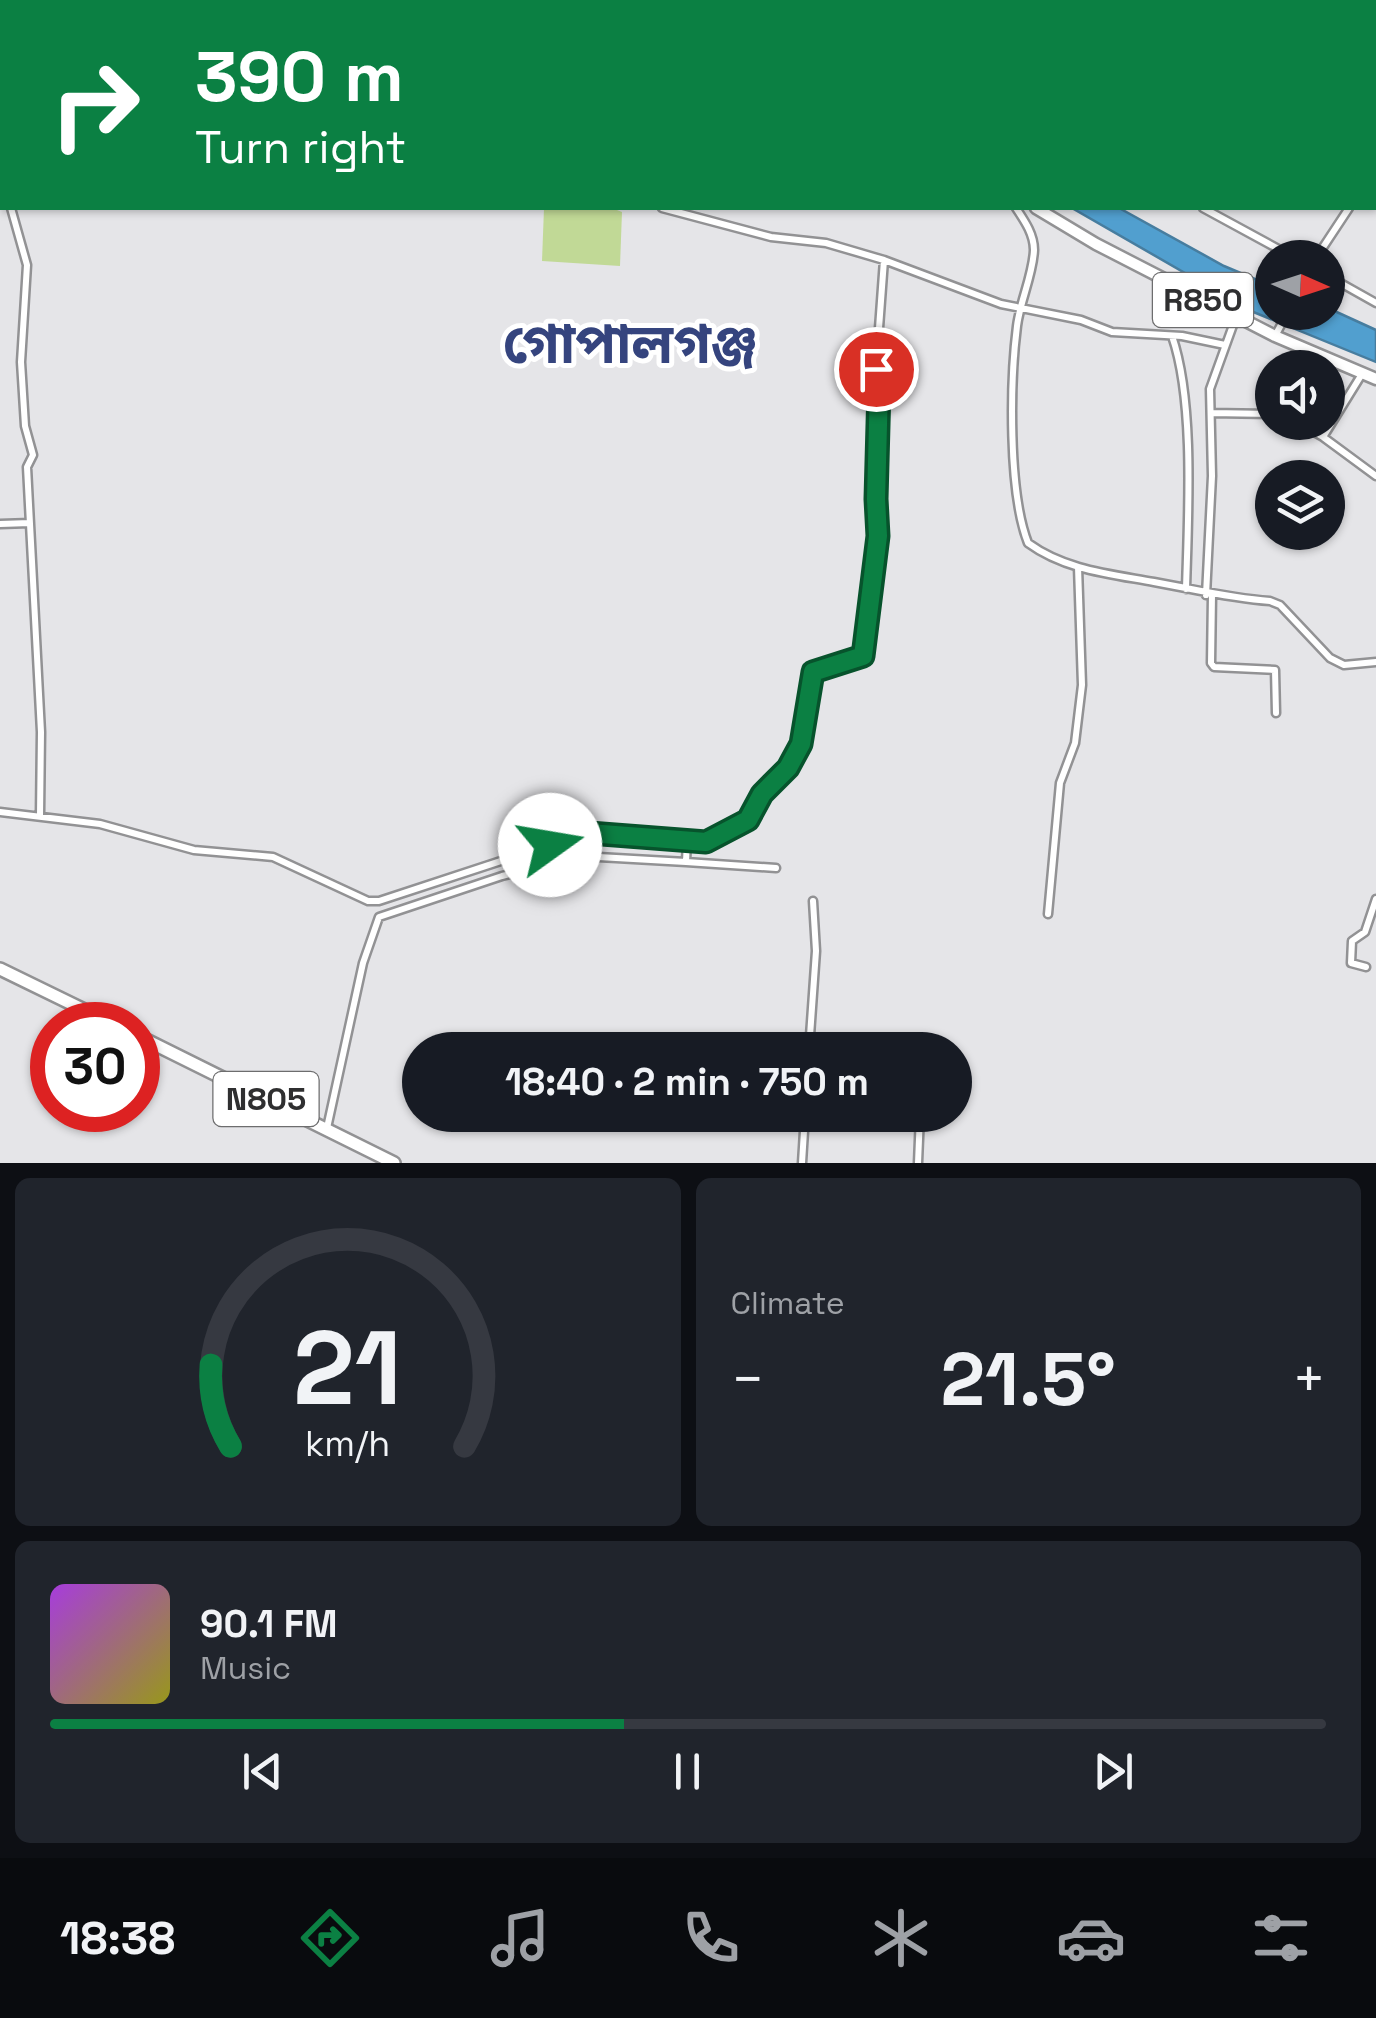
<!DOCTYPE html>
<meta charset="utf-8">
<style>
body{margin:0;font-family:"Space Grotesk","Noto Sans Bengali",sans-serif;background:#20242c;color:#f1f3f6;height:100vh;display:flex;flex-direction:column;font-size:38px;white-space:nowrap}
*{box-sizing:border-box;margin:0}
p{font-size:32px;color:#9ea1a6}
.icon{flex:none;width:55px;height:55px;fill:none;stroke:currentColor;stroke-width:2;stroke-linecap:round;stroke-linejoin:round}
.map{position:relative;height:1163px;overflow:hidden}
.details{display:flex;flex-direction:column;gap:15px;padding:15px;background:#0d0f14;flex:1}
.details>*{flex:none}
.banner{position:absolute;left:0px;top:0px;width:1378px;height:210px;box-shadow:0 2px 8px #0004;background:#0b8043;color:#fff;overflow:hidden}
.needle{width:65px;rotate:93deg}
.fabs{position:absolute;left:1255px;top:240px;display:grid;gap:20px}
.fabs a{display:grid;place-items:center;width:90px;height:90px;border-radius:50%;background:#171b24;box-shadow:0 2px 8px #0004;font-size:50px}
.speed{position:absolute;left:30px;top:1002px;display:flex;gap:20px;font-size:50px;font-weight:700;text-align:center}
.speed>*{display:grid;place-content:center;width:130px;height:130px;border-radius:50%;background:#171b24;box-shadow:0 2px 8px #0004;line-height:1}
.speed .limit{border:15px solid #d22;background:#fff;color:#111}
.pin{position:absolute;display:grid;place-items:center;width:85px;height:85px;color:#fff;margin:-42px;border:5px solid #fff;border-radius:50%;box-shadow:0 2px 10px #0007}
.me{position:absolute;width:110px;margin:-55px;rotate:77deg;stroke-linejoin:round;filter:drop-shadow(0 0 8px #0008)}
.turn{display:flex;align-items:center;gap:35px;height:210px;padding:0 30px;font-size:45px}
.turn .icon{width:130px;height:130px;stroke-width:2.5}
.turn b{display:block;font-size:70px;line-height:85px}
.big{font-size:75px;font-weight:800;line-height:1.1}
.details .widget{flex:1;display:flex;flex-direction:column;justify-content:center;gap:15px;min-width:0;padding:0 35px;border-radius:15px;background:#20242c}
.details .dial{align-items:center;gap:0}
.dial svg{height:260px;overflow:visible;fill:none;stroke:#363941;stroke-width:7;stroke-linecap:round;text-anchor:middle}
.dial text{fill:#f1f3f6;stroke:none}
.song{display:flex;align-items:center;gap:30px}
.cover{width:120px;height:120px;border-radius:15px;background:linear-gradient(135deg,hsl(280 70% 55%),hsl(60 70% 35%))}
.played{height:10px;border-radius:5px;background:linear-gradient(90deg,#0b8043 45%,#363941 45%)}
.keys{display:flex;justify-content:space-around;direction:ltr}
.heat{display:flex;justify-content:space-between;align-items:center;font-size:55px;direction:ltr}
.details .tiles{flex:1;display:grid;gap:15px;grid-template-columns:1fr 1fr}
.widget:last-child{grid-column:span 2}
.trip{position:absolute;left:402px;top:1032px;width:570px;height:100px;border-radius:50px;background:#171b24;box-shadow:0 2px 8px #0004;font-weight:800;line-height:100px;text-align:center}
.dock{display:flex;height:160px;justify-content:space-around;align-items:center;background:#090b0e;color:#9ea1a6}
.dock .icon{width:70px;height:70px}
.dock .current{color:#0b8043}
.dock b{font-size:45px;color:#f1f3f6}
.map>svg:first-child{display:block}
.green{fill:#c1d996}
.water{fill:#519fcf;stroke:#477d9f;stroke-width:2.5}
.lines{fill:none;stroke-linecap:round;stroke-linejoin:round}
.minor-casing{stroke:#929294;stroke-width:11}
.primary-casing{stroke:#929294;stroke-width:15}
.trunk-casing{stroke:#929294;stroke-width:16}
.minor{stroke:#fff;stroke-width:6}
.primary{stroke:#fff;stroke-width:10}
.trunk{stroke:#fff;stroke-width:11}
.route-casing{stroke:#07532c;stroke-width:25}
.route{stroke:#0b8043;stroke-width:18}
.labels{text-anchor:middle;dominant-baseline:central;stroke-width:10;stroke-linejoin:round;paint-order:stroke}
.shield{fill:#fff;stroke:#6d6d6e;stroke-width:2.5}
.shield-label{font-size:32px;font-weight:bold;fill:#2f2f30}
.town-label{font-size:55px;font-weight:bold;fill:#35447e;stroke:#fff}
</style>
<div class="map">
<svg width="1376" height="1163" viewBox="0 0 1376 1163">
<rect width="100%" height="100%" fill="#e5e5e8"/>
<path class="green" d="M544,208H612L622,212L620,266L542,261Z"/>
<path class="water" d="M1072,208H1119L1224,266L1272,286V312H1328V308L1376,330V362L1251,311Z"/>
<g class="lines">
<defs>
<path id="minor" d="M865,0L867,2
M707,2L709,0
M857,2L859,0
M1049,2L1051,0
M0,68H2
M1375,167L1376,166
M11,208L27,265L21,362L25,426L33,455L27,467L41,732L40,815
M662,208L771,237L826,243L884,260L1001,304L1081,320L1112,332L1182,336L1225,345
M1016,208C1024,220 1034,234 1034,250C1033,275 1020,301 1017,326C1010,381 1008,492 1028,543C1065,570 1110,574 1154,582C1194,589 1228,598 1270,601L1280,605L1330,658L1344,665L1376,662
M1203,208L1295,258
M1316,258L1349,208
M1328,276L1376,303
M1172,336C1195,402 1188,517 1186,589
M1275,336L1288,312
M1211,413L1272,414
M1296,422L1323,437L1376,476
M1323,437L1362,374
M0,524L30,523
M1206,595L1212,476L1210,389L1236,317
M1212,595L1211,663L1214,667L1275,670L1276,713
M0,812L100,824L194,850L273,857L368,901H379L577,836L589,833L706,842L729,832L748,820L761,794L788,767L801,745L813,672L859,659L863,655L879,536L876,499L879,388L876,369L884,260
M686,862L776,868
M1048,914L1060,783L1075,743L1082,685L1078,567
M1366,967L1351,963L1352,941L1365,932L1376,899
M809,1050L816,951L813,901
M327,1128L363,963L379,917L502,876L581,856L686,862L687,840
M802,1163L805,1115
M918,1163L920,1115"/>
<path id="primary" d="M750,0L752,2
M1036,208L1096,244L1275,336L1376,379"/>
<path id="trunk" d="M0,969L115,1025
M138,1036L394,1163"/>
</defs>
<use href="#minor" class="minor-casing"/>
<use href="#primary" class="primary-casing"/>
<use href="#trunk" class="trunk-casing"/>
<use href="#minor" class="minor"/>
<use href="#primary" class="primary"/>
<use href="#trunk" class="trunk"/>
</g>
<g class="lines">
<defs>
<path id="route" d="M550,845L589,833L706,842L748,820L762,794L788,768L801,744L813,672L863,656L878,536L876,499L879,388L876,369"/>
</defs>
<use href="#route" class="route-casing"/>
<use href="#route" class="route"/>
</g>
<g class="labels">
<g class="shield">
<rect x="1153" y="273" width="100" height="54" rx="8"/>
<rect x="213.5" y="1072" width="105" height="54" rx="8"/>
</g>
<g class="shield-label">
<text x="1203" y="300">R850</text>
<text x="266" y="1099">N805</text>
</g>
<g class="town-label">
<text x="630" y="344">গোপালগঞ্জ</text>
</g>
</g>
</svg>
<div class="fabs">
<a><svg class="needle" viewBox="-14 -14 28 28"><path d="M0-13l5 13h-10z" fill="#e53935"/><path d="M0 13l5-13h-10z" fill="#9ea1a6"/></svg></a>
<a><svg class="icon" aria-label="sound" viewBox="0 0 24 24"><path d="M4 9h4l5-4v14l-5-4H4zM17 9q2 3 0 6"/></svg></a>
<a><svg class="icon" aria-label="layers" viewBox="0 0 24 24"><path d="M12 4l9 5-9 5-9-5zM3 14l9 5 9-5"/></svg></a>
</div>
<div class="speed"><div class="limit">30</div></div>
<div class="pin" style="left:876px;top:369px;background:#d93025"><svg class="icon" aria-label="arrive" viewBox="0 0 24 24"><path d="M6 21V4h12l-3 4 3 4H6"/></svg></div>
<svg class="me" style="left:550px;top:845px" viewBox="-20 -20 40 40"><circle r="19" fill="#fff"/><path d="M0-13L10 11 0 6-10 11z" fill="#0b8043"/></svg>
<div class="trip">18:40 · 2 min · 750 m</div>
<div class="banner">
<div class="turn"><svg class="icon" aria-label="right" viewBox="0 0 24 24"><path d="M7 20v-9h11M14 6l5 5-5 5"/></svg><div><b>390 m</b>Turn right</div></div>
</div>
</div>
<section class="details">
<div class="tiles">
<div class="widget dial"><svg viewBox="0 0 100 80">
<path d="M14 69A42 42 0 1 1 86 69"/>
<path d="M14 69A42 42 0 0 1 8 44" stroke="#0b8043"/>
<text x="50" y="56" font-size="32" font-weight="700">21</text>
<text x="50" y="72" font-size="11">km/h</text>
</svg></div>
<div class="widget"><p>Climate</p>
<div class="heat"><a>−</a><b class="big">21.5°</b><a>+</a></div>
</div>
<div class="widget">
<div class="song"><i class="cover"></i><div><b>90.1 FM</b><p>Music</p></div></div>
<div class="played"></div>
<div class="keys"><svg class="icon" aria-label="previous" viewBox="0 0 24 24"><path d="M18 5L8 12l10 7zM5 5v14"/></svg><svg class="icon" aria-label="pause" viewBox="0 0 24 24"><path d="M8 5v14M16 5v14"/></svg><svg class="icon" aria-label="next" viewBox="0 0 24 24"><path d="M6 5l10 7-10 7zM19 5v14"/></svg></div>
</div>
</div>
</section>
<nav class="dock">
<b>18:38</b>
<svg class="icon current" aria-label="directions" viewBox="0 0 24 24"><path d="M12 3l9 9-9 9-9-9zM9 14v-3h6M13 9l2 2-2 2"/></svg>
<svg class="icon" aria-label="music" viewBox="0 0 24 24"><path d="M9 18V5l10-2v13"/><circle cx="6" cy="18" r="3"/><circle cx="16" cy="16" r="3"/></svg>
<svg class="icon" aria-label="phone" viewBox="0 0 24 24"><path d="M5 4h4l2 5-3 2q2 4 5 5l2-3 5 2v4C11 20 4 13 5 4z"/></svg>
<svg class="icon" aria-label="climate" viewBox="0 0 24 24"><path d="M12 3v18M4 7l16 10M4 17L20 7"/></svg>
<svg class="icon" aria-label="car" viewBox="0 0 24 24"><path d="M5 17H2v-5l4-1 3-4h7l3 4 3 1v5h-3M9 17h6M6 11h13"/><circle cx="7" cy="17" r="2"/><circle cx="17" cy="17" r="2"/></svg>
<svg class="icon" aria-label="filters" viewBox="0 0 24 24"><path d="M4 7h16M4 17h16"/><circle cx="9" cy="7" r="2"/><circle cx="15" cy="17" r="2"/></svg>
</nav>
